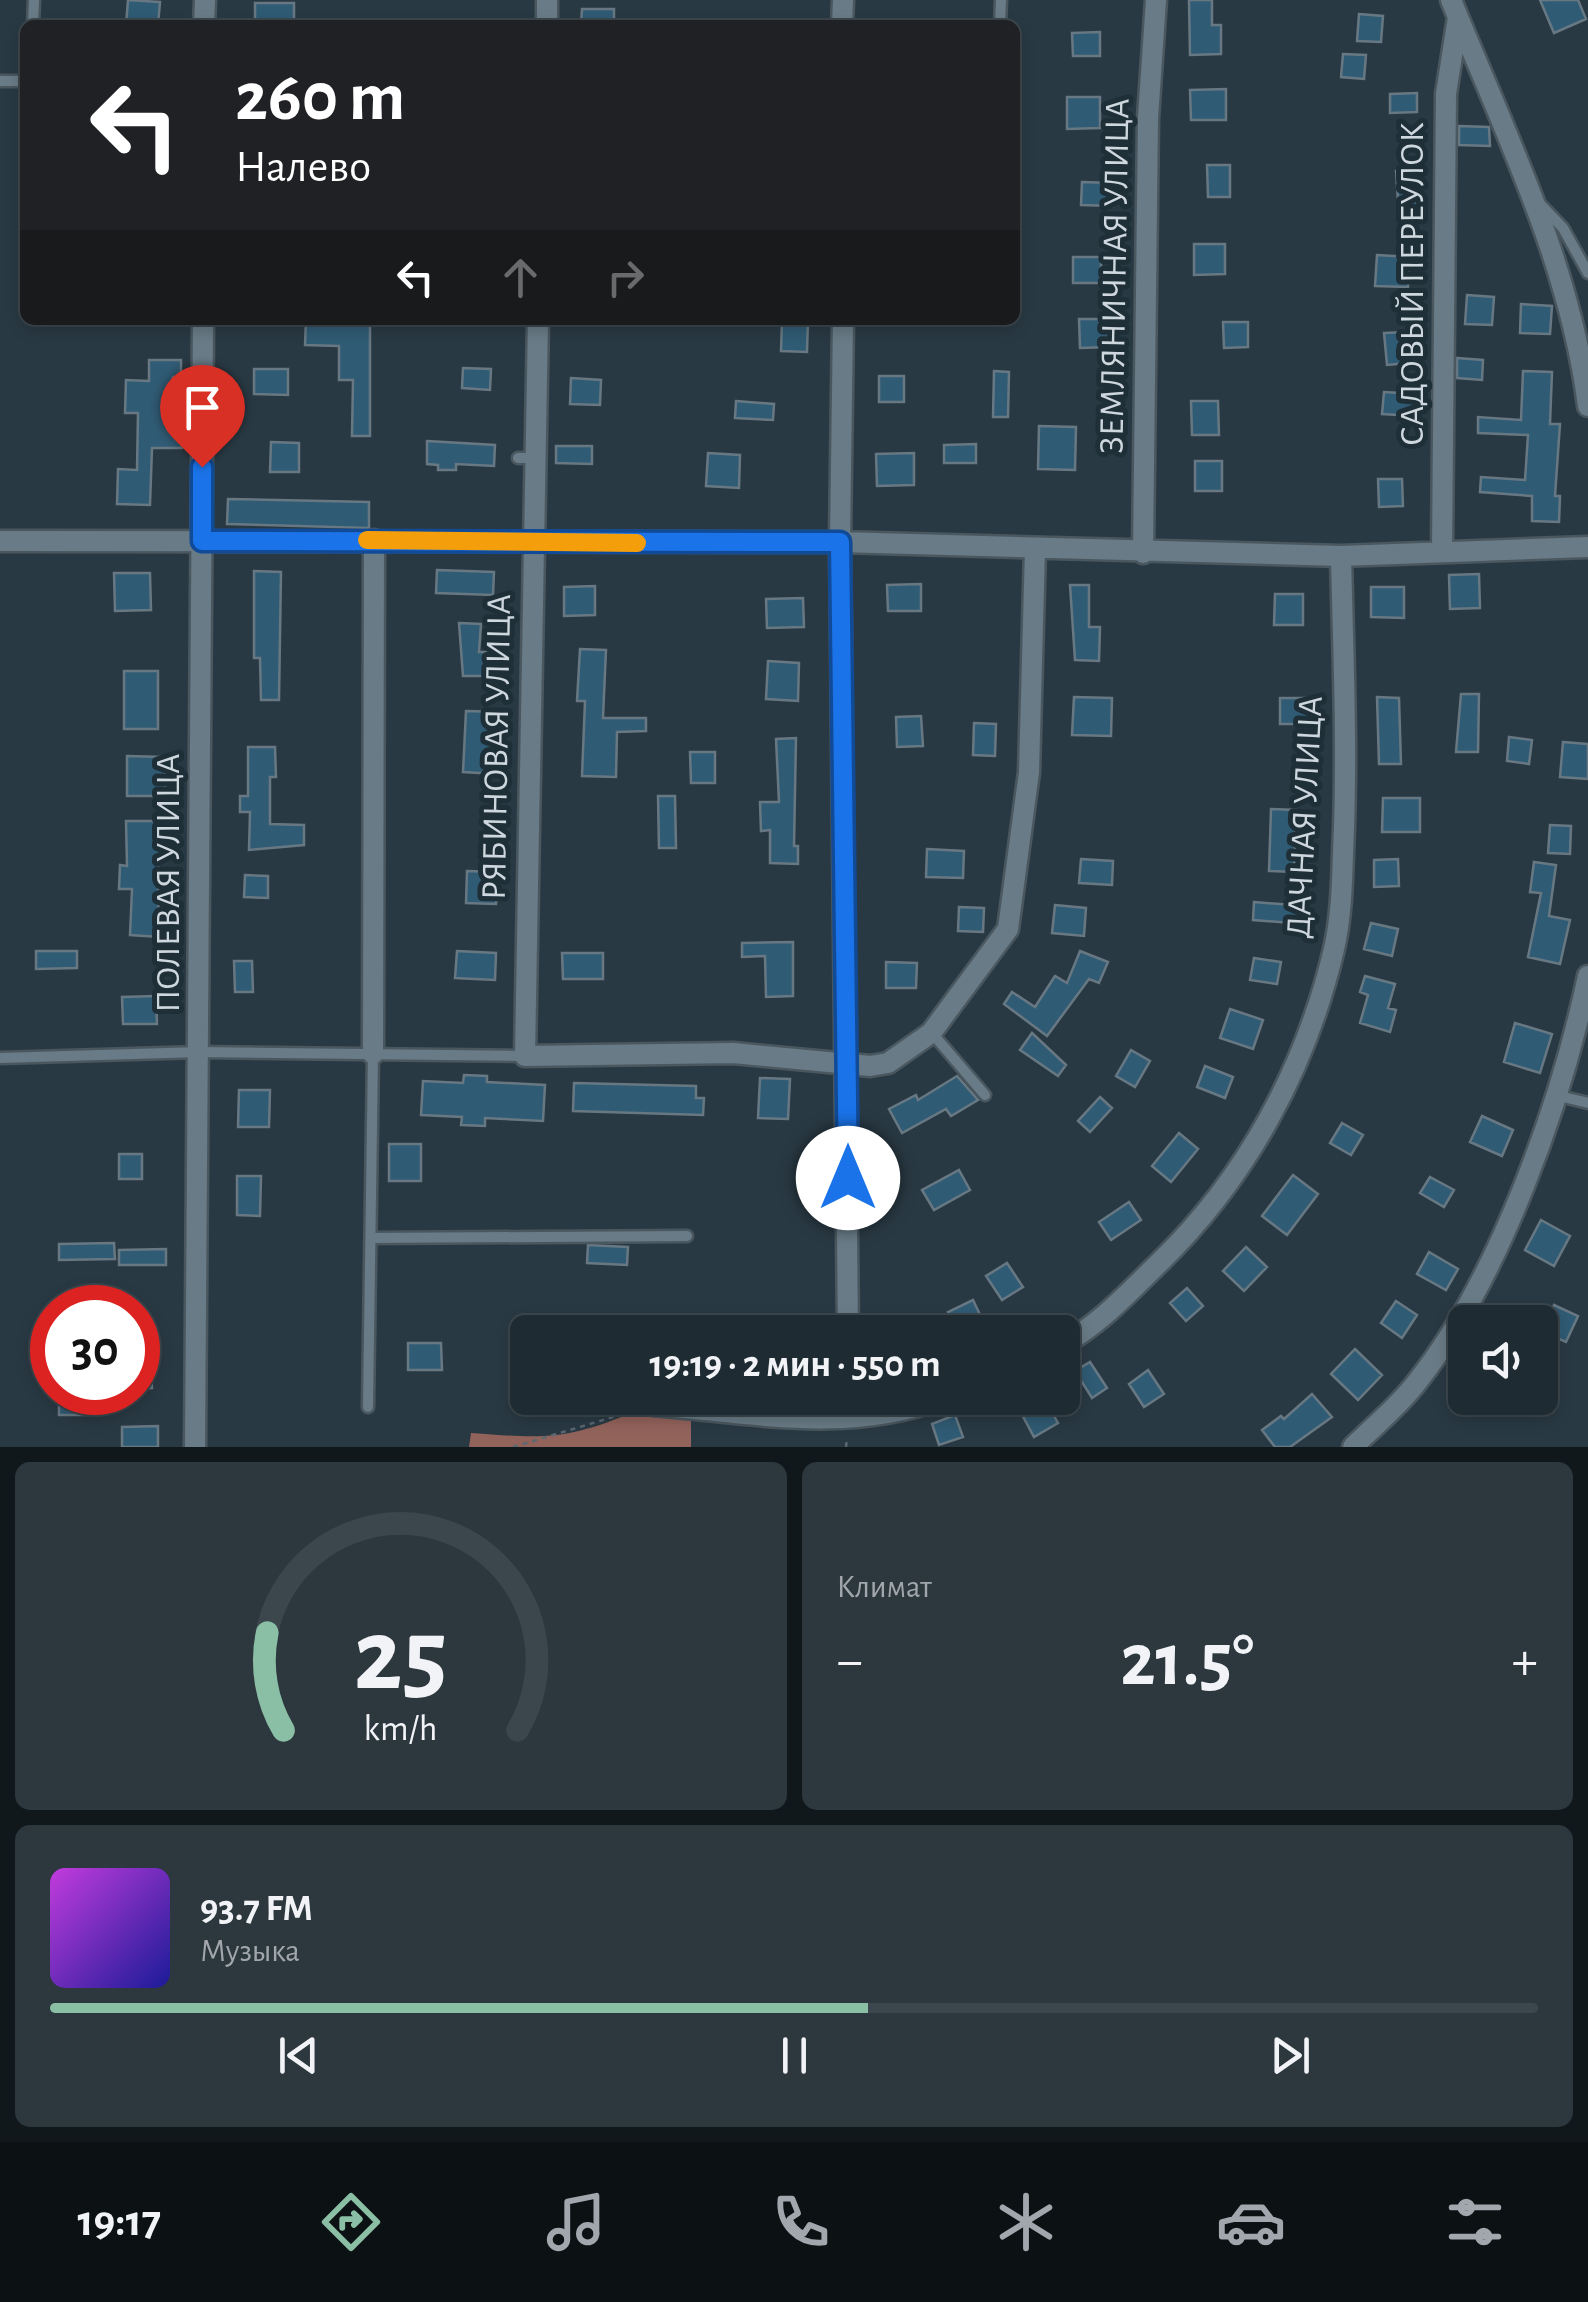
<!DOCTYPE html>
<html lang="ru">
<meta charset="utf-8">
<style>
body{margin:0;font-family:"Alegreya Sans",sans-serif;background:#2c373e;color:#f1f3f6;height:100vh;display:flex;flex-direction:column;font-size:38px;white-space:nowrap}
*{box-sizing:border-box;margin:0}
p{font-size:32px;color:#a1a7ac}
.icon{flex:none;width:55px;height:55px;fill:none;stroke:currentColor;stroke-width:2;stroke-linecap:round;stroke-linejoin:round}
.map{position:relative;height:1447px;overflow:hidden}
.drawer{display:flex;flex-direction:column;gap:15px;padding:15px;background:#11181c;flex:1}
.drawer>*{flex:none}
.guide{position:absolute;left:20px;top:20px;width:1000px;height:305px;border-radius:15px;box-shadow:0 5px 15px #0003,0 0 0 2px #3c474d;background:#202124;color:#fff;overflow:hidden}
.fabs{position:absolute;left:1448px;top:1305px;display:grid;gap:20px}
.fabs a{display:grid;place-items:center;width:110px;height:110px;border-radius:15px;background:#1f2b32;box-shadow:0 5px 15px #0003,0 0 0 2px #3c474d;font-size:50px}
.speed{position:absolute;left:30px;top:1285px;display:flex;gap:20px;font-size:50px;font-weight:700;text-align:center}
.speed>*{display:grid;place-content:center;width:130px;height:130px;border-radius:50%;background:#1f2b32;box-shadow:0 5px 15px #0003,0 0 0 2px #3c474d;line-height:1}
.speed .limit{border:15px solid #d22;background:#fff;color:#111}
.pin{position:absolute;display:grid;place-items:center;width:85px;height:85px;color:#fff;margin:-102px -42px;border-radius:50% 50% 50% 0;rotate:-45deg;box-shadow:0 0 10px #0007}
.pin .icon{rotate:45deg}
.me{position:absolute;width:110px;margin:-55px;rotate:0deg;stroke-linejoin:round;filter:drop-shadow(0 0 8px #0008)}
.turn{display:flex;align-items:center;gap:35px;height:210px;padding:0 50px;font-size:45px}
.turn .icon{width:130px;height:130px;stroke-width:2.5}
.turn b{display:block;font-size:70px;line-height:85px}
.lanes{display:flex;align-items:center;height:95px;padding:0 50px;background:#0003;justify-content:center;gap:50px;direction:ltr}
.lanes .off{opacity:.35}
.big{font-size:75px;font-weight:700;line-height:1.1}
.drawer .card{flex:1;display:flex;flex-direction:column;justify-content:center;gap:15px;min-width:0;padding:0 35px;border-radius:15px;background:#2c373e}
.drawer .dial{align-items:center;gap:0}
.dial svg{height:260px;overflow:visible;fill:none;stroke:#3c474d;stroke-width:7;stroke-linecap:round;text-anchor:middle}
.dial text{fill:#f1f3f6;stroke:none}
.song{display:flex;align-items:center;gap:30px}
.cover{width:120px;height:120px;border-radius:15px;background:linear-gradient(135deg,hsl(290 70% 55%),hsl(240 70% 35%))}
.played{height:10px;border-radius:5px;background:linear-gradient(90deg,#8abfa5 55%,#3c474d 55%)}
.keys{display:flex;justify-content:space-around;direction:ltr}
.heat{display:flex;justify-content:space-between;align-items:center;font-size:55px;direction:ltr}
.drawer .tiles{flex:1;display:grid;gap:15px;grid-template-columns:1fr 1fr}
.card:last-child{grid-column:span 2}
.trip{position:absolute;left:510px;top:1315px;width:570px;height:100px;border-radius:15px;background:#1f2b32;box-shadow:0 5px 15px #0003,0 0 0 2px #3c474d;font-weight:700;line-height:100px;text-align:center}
.menu{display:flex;height:160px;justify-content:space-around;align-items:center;background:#0c1114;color:#a1a7ac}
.menu .icon{width:70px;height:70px}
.menu .selected{color:#8abfa5}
.menu b{font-size:45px;color:#f1f3f6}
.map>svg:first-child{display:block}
.forest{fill:#92635b}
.building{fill:#305b74;stroke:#677883;stroke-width:2.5}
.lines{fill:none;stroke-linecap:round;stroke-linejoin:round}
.service-casing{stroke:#4a575f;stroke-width:15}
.minor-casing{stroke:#4a575f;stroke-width:25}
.path{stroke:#5b6871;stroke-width:2.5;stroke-dasharray:5 5;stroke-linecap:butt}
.service{stroke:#697b86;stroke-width:10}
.minor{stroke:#697b86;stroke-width:20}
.route-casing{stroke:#114b97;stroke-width:25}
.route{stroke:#1a73e8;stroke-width:18}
.slow{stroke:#f59e0b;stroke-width:18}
.labels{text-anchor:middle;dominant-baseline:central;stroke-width:10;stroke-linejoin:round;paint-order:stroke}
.street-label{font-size:35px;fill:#ced7dd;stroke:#1f2f38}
</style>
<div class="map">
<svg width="1588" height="1447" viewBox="0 0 1588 1447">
<rect width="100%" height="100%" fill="#293943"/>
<path class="forest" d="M641,1409L691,1412V1447H469L471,1433C549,1439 567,1440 641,1409Z"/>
<path class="building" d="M128,0L160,2L158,25H126Z
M1189,0H1212V25H1221V54L1190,55Z
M1540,0H1578L1586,19L1554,33Z
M255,3H294V25H255Z
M582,9H614V25H581Z
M1359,14L1383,16L1381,42L1357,41Z
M1100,32V56H1073L1072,33Z
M1343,54L1366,55L1364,79L1341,77Z
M1226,89V120H1191L1190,90Z
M1417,93V112L1390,113V94Z
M1067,97H1100V128L1067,129Z
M1459,126L1489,127L1490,146L1459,145Z
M1207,165H1230V197H1208Z
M1418,169L1422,214L1399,216L1396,171Z
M1082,182L1114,183L1113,206L1081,205Z
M1194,244H1225V274L1194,275Z
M1377,255L1410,257L1408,287L1375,286Z
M1073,257H1101V283H1073Z
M1467,295L1494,297L1492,325L1465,324Z
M1521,304L1552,306L1550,334L1520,333Z
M1079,319H1108V347L1080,348Z
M306,320H370V436H352L353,380H339V346L305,345Z
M782,320H808L807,352L781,351Z
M1223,322H1248V347L1224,348Z
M1407,332L1409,363L1387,365L1384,333Z
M1457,358L1483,360L1482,380L1457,378Z
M149,360H181V377H173L171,426H182V448H152L150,505L117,504L118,469L137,470L138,413H125L126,380L149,381Z
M463,368L491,369L490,390L462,388Z
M254,369H288V395L254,394Z
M994,371L1009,372L1008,417H993Z
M1523,371L1552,372L1550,424H1560L1555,496H1560L1559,522L1532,521V496L1480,492L1481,477L1525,480L1528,435L1478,433V417L1521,420Z
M879,376H904V402H879Z
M571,378L601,380L600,405L570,404Z
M1384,392L1416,394L1415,416L1382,414Z
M736,401L774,404L773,420L735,418Z
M1191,401H1218L1219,435H1192Z
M1039,426L1076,427L1075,470L1038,469Z
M427,441L495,445L494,466L456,464V470H438V465L427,464Z
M271,442L299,443V472H270Z
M976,444V463H944V445Z
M556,446H592V464L556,463Z
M708,453L740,455L739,488L706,486Z
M914,453V485L877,486L876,454Z
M1195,461H1222V491H1195Z
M1378,479H1402L1403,506L1379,507Z
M228,499L369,502V528L227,524Z
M437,570L494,572L493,595L436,593Z
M254,571L281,572L279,700H261L260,658H254Z
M114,573H150L151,610L115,611Z
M1479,574L1480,608L1450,609L1449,575Z
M921,584V611H888L887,585Z
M1070,585H1089V627H1100L1099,661L1075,660Z
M595,586V615L564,616V587Z
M1371,587H1404V618L1371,617Z
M1275,594H1303V625H1274Z
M803,598L804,627L767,628L766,599Z
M459,623L481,624L479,652H499L500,676H463Z
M580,649L606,650L603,718H646V731L617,732L616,777L582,776L585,701H577Z
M768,661L799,663L798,701L766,699Z
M124,671H158V729H124Z
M1461,694H1479L1478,752H1456Z
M1074,697L1112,698L1111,736L1072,735Z
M1377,697L1399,698L1401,764H1379Z
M1280,698H1311V724H1280Z
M466,711L499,712L496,774L463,772Z
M921,716L923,746L897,747L896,717Z
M974,723L996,724L995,756L973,755Z
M1509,737L1532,740L1529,764L1507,761Z
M796,738L794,846H798V864L770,863V830L761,831L760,802H779L776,739Z
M1563,742L1588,744V779L1560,777Z
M248,747H275L276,777H270V824L304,825V845L249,850L250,812H240V796H248Z
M690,752H715V783H691Z
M127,756L165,757V796H127Z
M658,796H675L676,848H659Z
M1383,798H1420V832H1382Z
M1271,809L1296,810L1294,872L1269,871Z
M126,821H165L166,855H158L159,937L130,935L132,889H119L120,865L127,866Z
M1550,825L1571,826L1570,854L1548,853Z
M927,849L964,851L963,878L926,877Z
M1081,859L1113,861L1112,885L1079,883Z
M1398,859L1399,886L1374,887V860Z
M1534,862L1556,865L1549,916L1570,920L1560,964L1528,957L1541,893L1530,892Z
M467,871L498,872L496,904L466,903Z
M245,875L268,876V898L244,897Z
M1254,902L1306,906L1304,924L1253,920Z
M1055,905L1086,908L1084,936L1052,933Z
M959,907L984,908L983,932L958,931Z
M1371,923L1398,929L1392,956L1364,949Z
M793,942V996L766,997L765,956L742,957V943Z
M36,951H77V968L36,969Z
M457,951L496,953L495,980L455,978Z
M1080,951L1108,962L1099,983L1089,979L1047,1036L1004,1004L1012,992L1035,1007L1055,976L1067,983Z
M562,953H603V979H563Z
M1254,958L1281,962L1277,984L1250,980Z
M234,961H252L253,992H235Z
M886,962L917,963L916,988H886Z
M1365,976L1395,984L1388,1008L1396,1010L1390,1032L1360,1023L1368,995L1360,992Z
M156,996L157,1024H123L122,997Z
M1230,1009L1263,1020L1253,1049L1220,1038Z
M1515,1023L1552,1034L1540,1073L1504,1062Z
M1032,1033L1066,1065L1058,1076L1020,1050Z
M1131,1050L1150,1061L1135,1087L1116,1076Z
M1205,1066L1233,1077L1225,1098L1197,1087Z
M464,1075L487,1076V1082L545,1085L543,1121L485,1118V1126L461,1125L462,1117L421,1115L423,1081L463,1083Z
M957,1076L978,1100L951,1116L946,1109L902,1133L889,1109L916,1095L918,1100Z
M760,1078L790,1079L788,1119L758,1118Z
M574,1083L696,1086V1098H704L703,1115L573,1111Z
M239,1090H270L269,1127H238Z
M1100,1097L1112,1108L1090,1132L1078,1121Z
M1482,1116L1513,1130L1502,1156L1470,1142Z
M1342,1123L1363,1135L1351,1155L1330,1143Z
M1179,1133L1198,1149L1171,1182L1152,1166Z
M389,1144H421V1181H389Z
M119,1154H142V1179H119Z
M959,1170L970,1190L934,1210L922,1190Z
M1293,1175L1318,1194L1287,1235L1262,1216Z
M237,1176H261L260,1216L237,1215Z
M1430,1177L1454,1190L1444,1207L1420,1193Z
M1129,1202L1141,1220L1111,1240L1099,1222Z
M1541,1220L1570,1236L1554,1266L1525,1250Z
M114,1243L115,1259L59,1260V1244Z
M588,1245L628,1247L627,1265L587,1263Z
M1246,1247L1267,1267L1244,1291L1223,1271Z
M166,1249V1265H119V1250Z
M1429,1252L1458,1269L1446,1290L1417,1274Z
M1007,1263L1023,1287L1002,1300L986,1276Z
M1187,1288L1203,1306L1186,1321L1170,1303Z
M973,1300L986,1327L958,1332L948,1312Z
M1396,1301L1417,1315L1402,1338L1381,1323Z
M1554,1305L1578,1316L1566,1342L1542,1332Z
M408,1343H441L442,1370H408Z
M150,1347L152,1388L138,1389V1348Z
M1355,1349L1382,1375L1358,1400L1331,1374Z
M1090,1362L1107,1388L1092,1398L1075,1371Z
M1148,1370L1164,1394L1144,1407L1129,1384Z
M59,1392H86V1415H59Z
M1312,1394L1332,1417L1290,1447H1275L1262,1430L1281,1416L1284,1419Z
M1044,1398L1058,1423L1034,1437L1019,1409Z
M955,1415L963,1437L939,1445L932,1424Z
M158,1426V1447H122V1427Z"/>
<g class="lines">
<defs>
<path id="service" d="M33,25L34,0
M1000,25L1001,0
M0,81H25
M1541,205L1563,228L1588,273
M518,458H533
M932,1033L985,1095
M0,1058L200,1052L525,1056
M1555,1095L1588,1103
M372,1238L687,1236
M368,1407L373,1054"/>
<path id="minor" d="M1451,0C1505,133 1570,263 1588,406
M204,25L205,0
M547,25V0
M842,25L843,0
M538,320L525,1056L733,1053L870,1066L888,1063L931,1033L1008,929L1029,772L1035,549
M843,320L840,542L848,1332
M0,541L840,542L1341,556L1588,547
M1442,552L1446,94L1458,17
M1143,553L1148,118L1156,0
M373,1054L374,540
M1062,1345C1100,1324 1129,1292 1160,1262C1247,1177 1306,1068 1334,949C1343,910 1342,868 1344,828C1347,737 1343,647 1341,556
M653,1405C754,1413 846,1434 943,1398
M195,1447L203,320
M1353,1447C1374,1426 1399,1406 1417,1382C1499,1279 1561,1104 1588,976"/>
</defs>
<use href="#service" class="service-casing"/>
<use href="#minor" class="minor-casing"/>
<path class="path" d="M513,1447L633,1411
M846,1447L847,1438"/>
<use href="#service" class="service"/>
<use href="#minor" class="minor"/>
</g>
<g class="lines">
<defs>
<path id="route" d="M202,467V541L840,542L848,1178"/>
</defs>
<use href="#route" class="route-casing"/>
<use href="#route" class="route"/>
<path class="slow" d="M367,540L637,543"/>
</g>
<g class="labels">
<g class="street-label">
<text transform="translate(1115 276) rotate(-89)">ЗЕМЛЯНИЧНАЯ УЛИЦА</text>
<text transform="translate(1412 284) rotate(-90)">САДОВЫЙ ПЕРЕУЛОК</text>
<text transform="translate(497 747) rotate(-89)">РЯБИНОВАЯ УЛИЦА</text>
<text transform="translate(1305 817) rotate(-87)">ДАЧНАЯ УЛИЦА</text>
<text transform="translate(168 883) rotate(-90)">ПОЛЕВАЯ УЛИЦА</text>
</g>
</g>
</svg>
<div class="fabs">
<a><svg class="icon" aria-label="sound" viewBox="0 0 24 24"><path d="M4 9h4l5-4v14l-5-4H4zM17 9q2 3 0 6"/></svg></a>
</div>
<div class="speed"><div class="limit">30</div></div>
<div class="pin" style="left:202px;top:467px;background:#d93025"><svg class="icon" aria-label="arrive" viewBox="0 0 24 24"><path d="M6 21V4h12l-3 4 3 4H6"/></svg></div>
<svg class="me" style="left:848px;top:1178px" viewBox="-20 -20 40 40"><circle r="19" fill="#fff"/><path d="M0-13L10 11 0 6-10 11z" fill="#1a73e8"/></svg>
<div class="trip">19:19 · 2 мин · 550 m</div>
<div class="guide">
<div class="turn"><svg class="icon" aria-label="left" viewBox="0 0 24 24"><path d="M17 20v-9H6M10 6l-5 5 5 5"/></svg><div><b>260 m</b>Налево</div></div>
<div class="lanes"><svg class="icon" aria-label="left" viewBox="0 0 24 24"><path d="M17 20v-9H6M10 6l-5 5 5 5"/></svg><svg class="icon off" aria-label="ahead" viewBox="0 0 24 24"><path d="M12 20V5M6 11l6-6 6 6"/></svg><svg class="icon off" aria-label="right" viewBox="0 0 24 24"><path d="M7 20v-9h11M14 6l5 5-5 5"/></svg></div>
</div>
</div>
<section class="drawer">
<div class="tiles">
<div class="card dial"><svg viewBox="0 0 100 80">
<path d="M14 69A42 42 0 1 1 86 69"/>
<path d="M14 69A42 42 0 0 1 9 39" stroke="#8abfa5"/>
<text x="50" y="56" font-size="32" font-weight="700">25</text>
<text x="50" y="72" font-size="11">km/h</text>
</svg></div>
<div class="card"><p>Климат</p>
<div class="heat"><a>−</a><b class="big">21.5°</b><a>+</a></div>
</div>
<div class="card">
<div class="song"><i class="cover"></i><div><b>93.7 FM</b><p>Музыка</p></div></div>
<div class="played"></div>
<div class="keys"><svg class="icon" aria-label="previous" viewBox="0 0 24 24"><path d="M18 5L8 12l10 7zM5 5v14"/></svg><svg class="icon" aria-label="pause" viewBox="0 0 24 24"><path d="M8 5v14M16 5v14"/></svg><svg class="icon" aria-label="next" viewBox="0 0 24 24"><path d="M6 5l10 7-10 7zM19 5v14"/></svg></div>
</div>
</div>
</section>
<nav class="menu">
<b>19:17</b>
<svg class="icon selected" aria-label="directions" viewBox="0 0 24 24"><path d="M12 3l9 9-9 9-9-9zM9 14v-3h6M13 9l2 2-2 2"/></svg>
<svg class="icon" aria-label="music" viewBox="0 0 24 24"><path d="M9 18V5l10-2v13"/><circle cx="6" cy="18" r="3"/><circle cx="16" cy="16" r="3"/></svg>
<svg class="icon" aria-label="phone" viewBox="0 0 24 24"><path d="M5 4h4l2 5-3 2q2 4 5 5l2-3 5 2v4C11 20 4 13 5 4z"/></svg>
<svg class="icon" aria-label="climate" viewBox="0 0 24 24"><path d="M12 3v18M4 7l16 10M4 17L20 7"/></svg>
<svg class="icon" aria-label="car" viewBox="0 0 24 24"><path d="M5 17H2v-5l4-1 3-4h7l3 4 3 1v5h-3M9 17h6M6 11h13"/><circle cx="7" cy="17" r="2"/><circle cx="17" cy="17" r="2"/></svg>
<svg class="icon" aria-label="filters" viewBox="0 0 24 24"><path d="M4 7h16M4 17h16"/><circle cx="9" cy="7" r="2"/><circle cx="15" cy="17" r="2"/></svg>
</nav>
